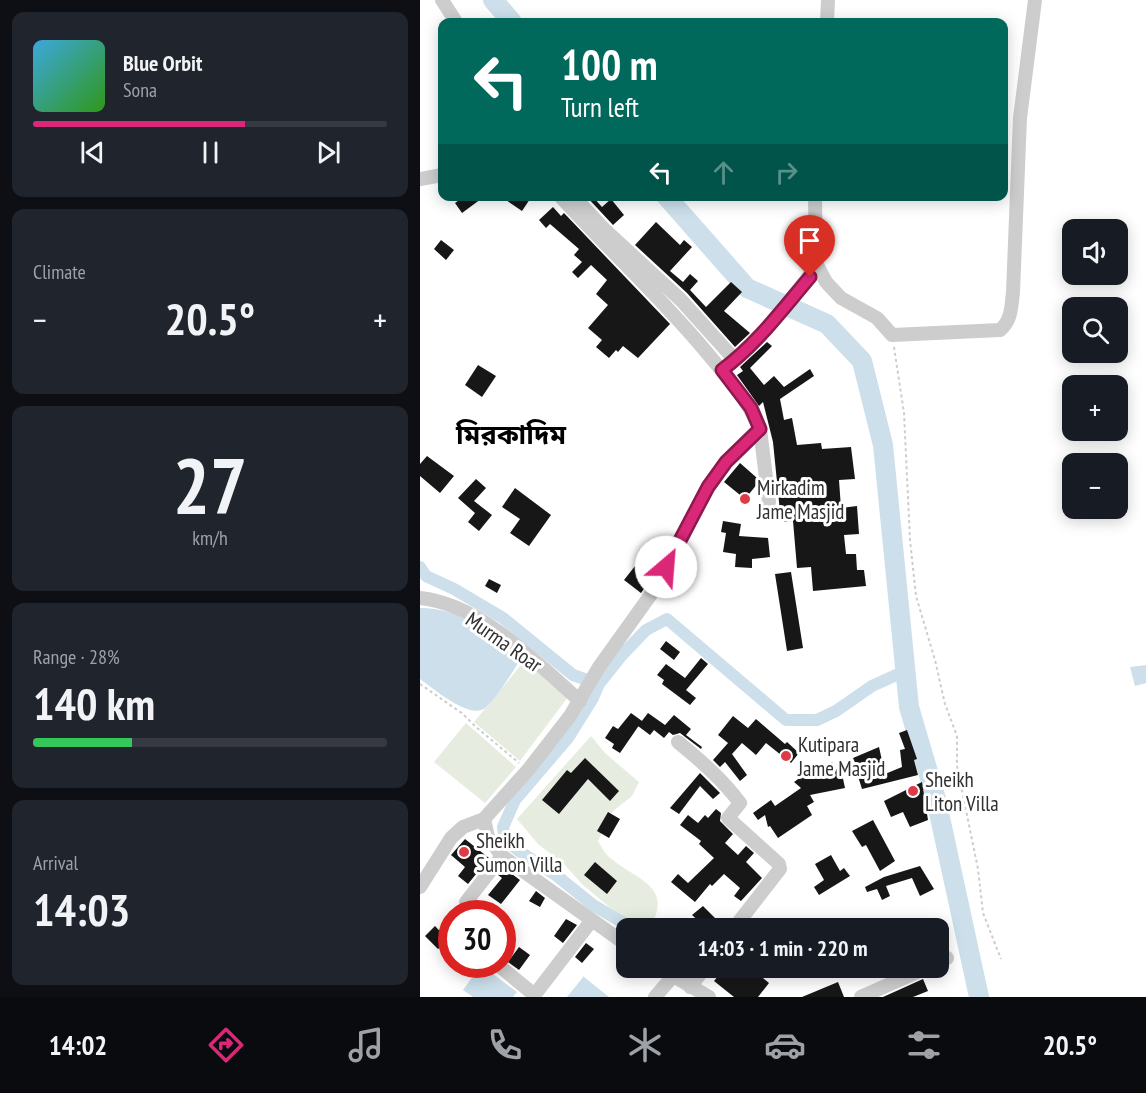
<!DOCTYPE html>
<meta charset="utf-8">
<style>
body{margin:0;font-family:"PT Sans Narrow","Noto Sans Bengali",sans-serif;background:#20242c;color:#f1f3f6;height:100vh;display:flex;flex-direction:column;font-size:22px;white-space:nowrap}
*{box-sizing:border-box;margin:0}
p{font-size:20px;color:#9ea1a6}
.icon{flex:none;width:33px;height:33px;fill:none;stroke:currentColor;stroke-width:2;stroke-linecap:round;stroke-linejoin:round}
.map{position:relative;flex:1;overflow:hidden}
.drawer{display:flex;flex-direction:column;gap:12px;padding:12px;background:#0d0f14;width:420px}
.drawer>*{flex:none}
.banner{position:absolute;left:18px;top:18px;width:570px;height:183px;border-radius:12px;box-shadow:0 3px 15px #0003;background:#00695c;color:#fff;overflow:hidden}
.buttons{position:absolute;left:642px;top:219px;display:grid;gap:12px}
.buttons a{display:grid;place-items:center;width:66px;height:66px;border-radius:12px;background:#171b24;box-shadow:0 3px 15px #0003;font-size:30px}
.speed{position:absolute;left:18px;top:900px;display:flex;gap:12px;font-size:30px;font-weight:700;text-align:center}
.speed>*{display:grid;place-content:center;width:78px;height:78px;border-radius:50%;background:#171b24;box-shadow:0 3px 15px #0003;line-height:1}
.speed .limit{border:9px solid #d22;background:#fff;color:#111}
.pin{position:absolute;display:grid;place-items:center;width:51px;height:51px;color:#fff;margin:-62px -26px;border-radius:50% 50% 50% 0;rotate:-45deg;box-shadow:0 0 6px #0007}
.pin .icon{rotate:45deg}
.me{position:absolute;width:66px;margin:-33px;rotate:27deg;stroke-linejoin:round;filter:drop-shadow(0 0 4px #0008)}
.turn{display:flex;align-items:center;gap:21px;height:126px;padding:0 24px;font-size:27px}
.turn .icon{width:78px;height:78px;stroke-width:2.5}
.turn b{display:block;font-size:42px;line-height:51px}
.lanes{display:flex;align-items:center;height:57px;padding:0 24px;background:#0003;justify-content:center;gap:30px;direction:ltr}
.lanes .off{opacity:.35}
.big{font-size:45px;font-weight:700;line-height:1.1}
.drawer .card{flex:1;display:flex;flex-direction:column;justify-content:center;gap:9px;min-width:0;padding:0 21px;border-radius:12px;background:#20242c}
.drawer .dial{align-items:center;gap:0}
.dial b{font-size:78px;line-height:1}
.song{display:flex;align-items:center;gap:18px}
.cover{width:72px;height:72px;border-radius:9px;background:linear-gradient(135deg,hsl(200 70% 55%),hsl(110 70% 35%))}
.played{height:6px;border-radius:3px;background:linear-gradient(90deg,#db2777 60%,#363941 60%)}
.keys{display:flex;justify-content:space-around;direction:ltr}
.heat{display:flex;justify-content:space-between;align-items:center;font-size:33px;direction:ltr}
.charge{height:9px;border-radius:4px;background:linear-gradient(90deg,#34c759 28%,#363941 0)}
.trip{position:absolute;left:196px;top:918px;width:333px;height:60px;border-radius:12px;background:#171b24;box-shadow:0 3px 15px #0003;font-weight:700;line-height:60px;text-align:center}
.tab-bar{display:flex;height:96px;justify-content:space-around;align-items:center;background:#090b0e;color:#9ea1a6}
.tab-bar .icon{width:42px;height:42px}
.tab-bar .on{color:#db2777}
.tab-bar b{font-size:27px;color:#f1f3f6}
main{display:flex;flex:1;min-height:0}
.map>svg:first-child{display:block}
.green{fill:#e6ecdf}
.water{fill:#ccdfeb}
.lines{fill:none;stroke-linecap:round;stroke-linejoin:round}
.canal{stroke:#ccdfeb;stroke-width:12}
.river{stroke:#ccdfeb;stroke-width:20}
.building{fill:#171717}
.path{stroke:#cdcdcd;stroke-width:2;stroke-dasharray:3 3;stroke-linecap:butt}
.street{stroke:#cdcdcd;stroke-width:14}
.route-casing{stroke:#8e194d;stroke-width:15}
.route{stroke:#db2777;stroke-width:10}
.poi-dot{fill:#de3b49;stroke:#fff;stroke-width:2}
.labels{text-anchor:middle;dominant-baseline:central;stroke-width:6;stroke-linejoin:round;paint-order:stroke}
.poi-label{font-size:21px;fill:#303030;stroke:#fff;text-anchor:start}
.street-label{font-size:21px;fill:#303030;stroke:#fff}
.district-label{font-size:27px;font-weight:bold;fill:#000;stroke:#fff}
</style>
<main>
<section class="drawer">
<div class="card">
<div class="song"><i class="cover"></i><div><b>Blue Orbit</b><p>Sona</p></div></div>
<div class="played"></div>
<div class="keys"><svg class="icon" aria-label="previous" viewBox="0 0 24 24"><path d="M18 5L8 12l10 7zM5 5v14"/></svg><svg class="icon" aria-label="pause" viewBox="0 0 24 24"><path d="M8 5v14M16 5v14"/></svg><svg class="icon" aria-label="next" viewBox="0 0 24 24"><path d="M6 5l10 7-10 7zM19 5v14"/></svg></div>
</div>
<div class="card"><p>Climate</p>
<div class="heat"><a>−</a><b class="big">20.5°</b><a>+</a></div>
</div>
<div class="card dial"><b>27</b><p>km/h</p></div>
<div class="card"><p>Range · 28%</p><b class="big">140 km</b><div class="charge"></div></div>
<div class="card"><p>Arrival</p><b class="big">14:03</b></div>
</section>
<div class="map">
<svg width="726" height="997" viewBox="0 0 726 997">
<rect width="100%" height="100%" fill="#fff"/>
<path class="green" d="M105,660L148,697L100,761L54,722Z
M46,723L96,767L65,803L14,762Z
M171,736L185,753L219,782L212,796L192,812L178,841C182,848 186,856 193,860C215,879 252,885 232,924L221,927L194,911L162,884L143,863L118,844L97,819Z"/>
<path class="water" d="M0,608C44,608 69,635 99,662C91,674 76,699 65,708C50,720 14,689 0,679Z
M726,665V683L715,686L710,667Z
M61,965L97,992L93,997H53L43,990Z
M164,976V977L189,997H147Z"/>
<g class="lines">
<path class="canal" d="M0,567L6,576L34,589L83,618L153,675L179,684L202,655L226,630L247,619L366,720H397L416,711L452,686L485,671
M179,684L173,698L148,738L95,800L83,827L85,840L99,851L137,876L173,905L212,928"/>
<path class="river" d="M73,0L92,22
M246,196L327,288L407,324L442,361L463,445L489,707L516,799L559,997"/>
</g>
<path class="building" d="M45,196H65L42,213L35,203Z
M80,196H112L102,211Z
M166,196H172L182,207L191,199L204,215L193,225Z
M133,207L141,216L144,213L250,324L218,358L203,346L198,352L196,350L189,358L176,347L182,340L168,328L188,305L176,294L187,280L171,265L158,278L152,272L162,262L154,255L159,249L130,224L126,228L119,220Z
M236,222L260,245L264,240L272,247L250,271L263,282L270,274L278,281L270,290L286,307L311,282L322,292L304,311L330,333L315,347L267,293L215,245Z
M21,240L34,250L26,260L14,249Z
M347,342L352,346L330,368L344,385L354,376L364,387L390,369L394,376L360,399L364,420L372,418L377,445L401,443L402,449L431,447L435,479L419,480L421,508L437,506L439,534L424,535L426,554H436L437,570H444L446,586L393,591L391,567L377,568L373,521L361,522L353,442L343,402L339,406L317,375L323,371L320,367Z
M58,365L76,376L62,397L45,385Z
M7,456L34,476L20,493L0,476V464Z
M320,463L337,478L338,483L325,499L304,482Z
M56,479L66,488L54,501L72,515L59,531L48,522L55,513L38,498Z
M95,488L131,515L109,546L90,533L100,519L82,507Z
M303,521L321,524L319,536L348,538L350,557L332,559V568L315,567L316,554L303,552L306,533L301,532Z
M219,561L228,569L221,578L228,583L221,593L204,580Z
M371,572L383,648L367,651L355,574Z
M69,579L81,585L77,593L65,586Z
M246,641L260,652L254,660L240,649Z
M281,658L288,664L266,690L276,698L270,705L242,684L244,680L237,675L246,664L265,678Z
M211,713L222,721L200,753L192,748L194,744L185,738L193,726L198,729Z
M228,713L245,725L254,715L271,729L266,735L282,747L281,749L260,733L253,735L249,732L244,738L234,730L230,735L218,726Z
M313,716L328,728L336,719L365,744L367,742L379,753L371,763L346,743L336,755L322,743L312,754L327,775L320,781L305,762L300,767L293,760L308,743L298,735Z
M487,730L497,759L494,760L498,775L442,789L436,770L438,769L433,758L459,747L465,774L482,767L480,750L485,749L479,733Z
M165,758L199,791L190,801L168,779L139,814L122,800L147,770L151,773Z
M412,762L420,775L422,774L425,788L390,795L394,802L387,806L392,815L358,838L350,826L348,827L345,815L338,820L333,813L351,800L355,806L381,788L374,782L389,771L392,776Z
M280,773L300,793L293,799L280,786L259,814L250,808Z
M502,782L508,820L490,827L483,812L471,817L464,801Z
M296,809L301,813L300,821L313,834L305,843L318,855L326,846L334,853L326,862L342,878L321,901L314,896L320,888L304,874L292,886L290,884L275,902L251,882L258,874L268,883L294,858L279,844L281,841L260,825L268,815L278,823L285,815L288,818Z
M188,812L200,819L189,838L177,831Z
M453,820L475,861L460,871L446,845L442,847L432,831Z
M45,839L69,858L48,884L38,876L45,867L31,855Z
M411,855L420,871L424,868L430,876L399,895L394,887L404,880L395,864Z
M175,862L197,881L187,894L164,875Z
M500,866L514,889L500,896L492,878L466,886L470,896L462,900L457,889L447,892L445,887L464,877Z
M84,868L100,880L81,904L68,895L82,878L78,875Z
M116,891L125,898L120,907L109,901Z
M283,906L296,919L286,928L272,915Z
M146,919L157,925L143,943L134,936Z
M15,926L28,940L18,949L5,936Z
M166,943L174,949L162,963L155,957Z
M99,947L110,955L99,970L88,962Z
M305,968H331L349,983L338,997H314L294,981Z
M503,979L508,991L493,997H463Z
M418,982L424,997H382Z"/>
<g class="lines">
<path class="path" d="M474,347L484,413L490,540L496,596L515,660L525,704L537,736V766L558,869L563,913L581,959
M0,684L43,714L56,727L99,763"/>
<path class="street" d="M22,0L36,22
M407,22L408,0
M0,179L22,175
M140,196C189,250 242,298 288,354C309,379 327,399 340,429L306,462L288,487L237,586L179,667L150,716L108,770L64,819L68,837L82,856L207,945
M153,196L185,230L261,300L315,360
M396,263L406,282L421,298L457,318L472,335L580,330C592,320 591,307 593,292L600,118L615,0
M309,365L347,329L393,271L396,263L395,196
M340,429L349,502
M0,598C60,604 116,662 160,701
M258,742C281,761 302,779 320,803L308,818L359,864L360,869L314,928
M0,887L31,838L43,827L64,819
M46,902L82,856
M519,962L527,958
M77,964L112,993H116L172,920
M240,968L289,997
M270,987L285,968
M235,997L253,976
M441,997L506,968"/>
</g>
<g class="lines">
<defs>
<path id="route" d="M246,567L288,487L306,462L340,429L331,408L302,370C337,344 362,310 390,277"/>
</defs>
<use href="#route" class="route-casing"/>
<use href="#route" class="route"/>
</g>
<g class="poi-dot">
<circle cx="325" cy="499" r="6"/>
<circle cx="366" cy="756" r="6"/>
<circle cx="493" cy="791" r="6"/>
<circle cx="44" cy="852" r="6"/>
</g>
<g class="labels">
<g class="poi-label">
<text x="337" y="487">Mirkadim<tspan x="337" dy="24">Jame Masjid</tspan></text>
<text x="378" y="744">Kutipara<tspan x="378" dy="24">Jame Masjid</tspan></text>
<text x="505" y="779">Sheikh<tspan x="505" dy="24">Liton Villa</tspan></text>
<text x="56" y="840">Sheikh<tspan x="56" dy="24">Sumon Villa</tspan></text>
</g>
<g class="street-label">
<text transform="translate(84 642) rotate(35)">Murma Roar</text>
</g>
<g class="district-label">
<text x="91" y="434">মিরকাদিম</text>
</g>
</g>
</svg>
<div class="buttons">
<a><svg class="icon" aria-label="sound" viewBox="0 0 24 24"><path d="M4 9h4l5-4v14l-5-4H4zM17 9q2 3 0 6"/></svg></a>
<a><svg class="icon" aria-label="search" viewBox="0 0 24 24"><circle cx="10" cy="10" r="6"/><path d="M15 15l6 6"/></svg></a>
<a>+</a>
<a>−</a>
</div>
<div class="speed"><div class="limit">30</div></div>
<div class="pin" style="left:390px;top:277px;background:#d93025"><svg class="icon" aria-label="arrive" viewBox="0 0 24 24"><path d="M6 21V4h12l-3 4 3 4H6"/></svg></div>
<svg class="me" style="left:246px;top:567px" viewBox="-20 -20 40 40"><circle r="19" fill="#fff"/><path d="M0-13L10 11 0 6-10 11z" fill="#db2777"/></svg>
<div class="trip">14:03 · 1 min · 220 m</div>
<div class="banner">
<div class="turn"><svg class="icon" aria-label="left" viewBox="0 0 24 24"><path d="M17 20v-9H6M10 6l-5 5 5 5"/></svg><div><b>100 m</b>Turn left</div></div>
<div class="lanes"><svg class="icon" aria-label="left" viewBox="0 0 24 24"><path d="M17 20v-9H6M10 6l-5 5 5 5"/></svg><svg class="icon off" aria-label="ahead" viewBox="0 0 24 24"><path d="M12 20V5M6 11l6-6 6 6"/></svg><svg class="icon off" aria-label="right" viewBox="0 0 24 24"><path d="M7 20v-9h11M14 6l5 5-5 5"/></svg></div>
</div>
</div>
</main>
<nav class="tab-bar">
<b>14:02</b>
<svg class="icon on" aria-label="directions" viewBox="0 0 24 24"><path d="M12 3l9 9-9 9-9-9zM9 14v-3h6M13 9l2 2-2 2"/></svg>
<svg class="icon" aria-label="music" viewBox="0 0 24 24"><path d="M9 18V5l10-2v13"/><circle cx="6" cy="18" r="3"/><circle cx="16" cy="16" r="3"/></svg>
<svg class="icon" aria-label="phone" viewBox="0 0 24 24"><path d="M5 4h4l2 5-3 2q2 4 5 5l2-3 5 2v4C11 20 4 13 5 4z"/></svg>
<svg class="icon" aria-label="climate" viewBox="0 0 24 24"><path d="M12 3v18M4 7l16 10M4 17L20 7"/></svg>
<svg class="icon" aria-label="car" viewBox="0 0 24 24"><path d="M5 17H2v-5l4-1 3-4h7l3 4 3 1v5h-3M9 17h6M6 11h13"/><circle cx="7" cy="17" r="2"/><circle cx="17" cy="17" r="2"/></svg>
<svg class="icon" aria-label="filters" viewBox="0 0 24 24"><path d="M4 7h16M4 17h16"/><circle cx="9" cy="7" r="2"/><circle cx="15" cy="17" r="2"/></svg>
<b>20.5°</b>
</nav>
